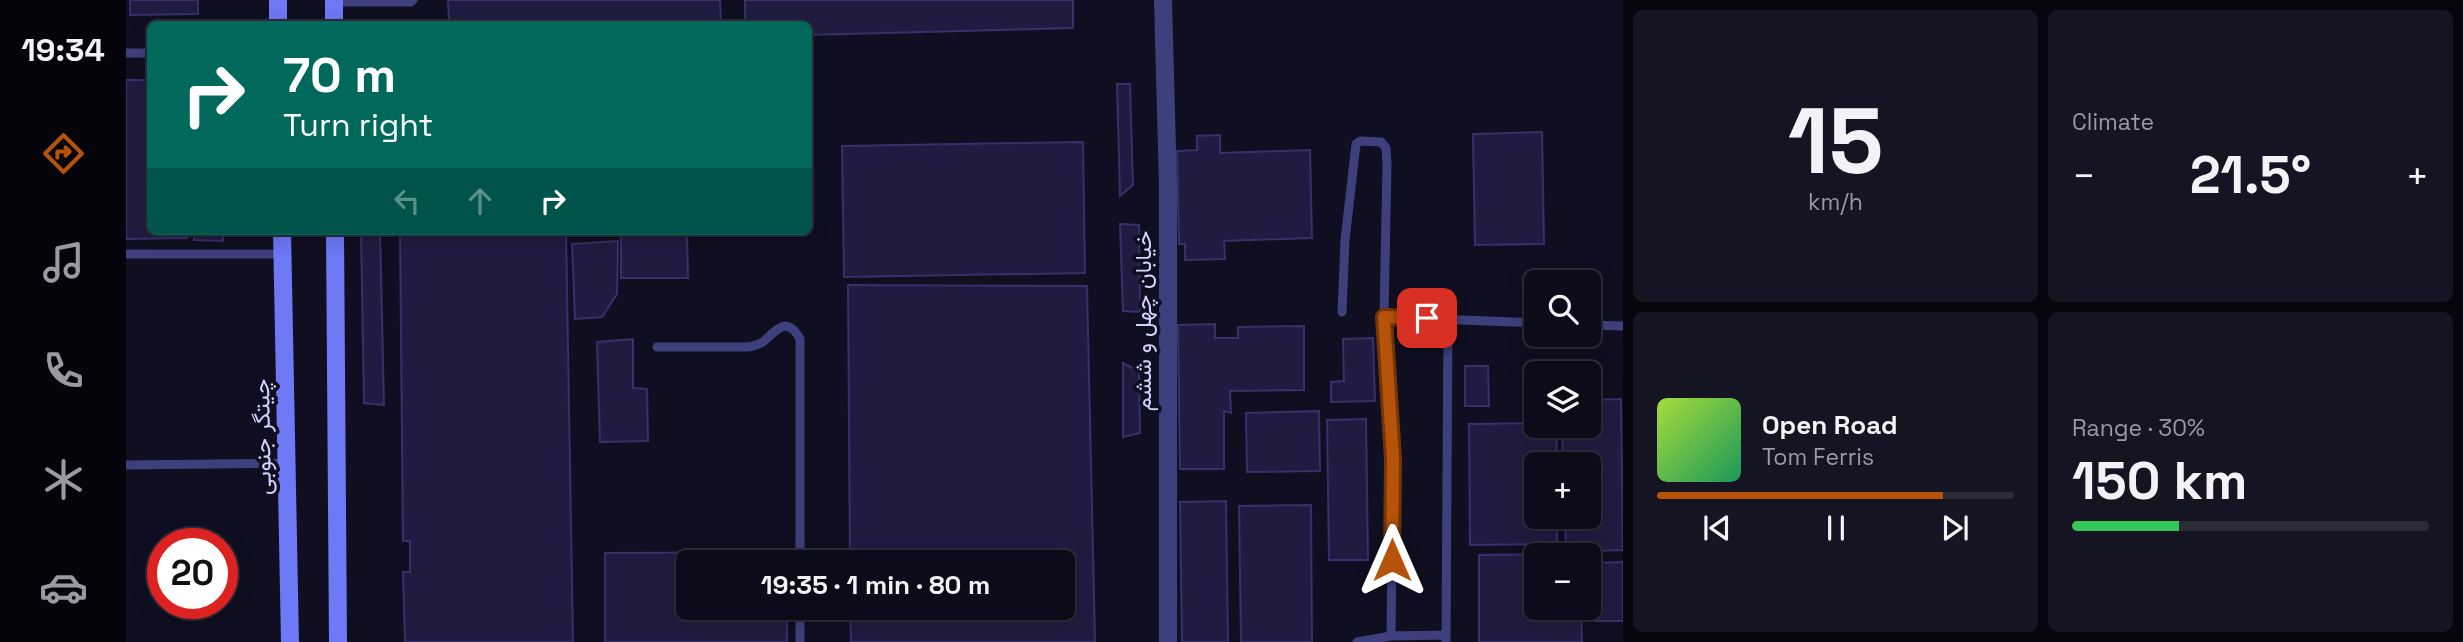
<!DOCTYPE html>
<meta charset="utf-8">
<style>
body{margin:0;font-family:"Space Grotesk",Vazirmatn,sans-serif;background:#151422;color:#f1f3f6;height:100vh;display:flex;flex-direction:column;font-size:26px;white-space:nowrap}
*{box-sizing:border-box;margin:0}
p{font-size:23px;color:#9a9ba2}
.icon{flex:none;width:38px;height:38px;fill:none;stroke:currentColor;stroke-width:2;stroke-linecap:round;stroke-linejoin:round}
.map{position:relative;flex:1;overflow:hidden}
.drawer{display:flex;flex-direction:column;gap:10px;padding:10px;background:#07060e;width:840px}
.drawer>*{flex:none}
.top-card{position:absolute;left:21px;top:21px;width:665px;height:214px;border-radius:10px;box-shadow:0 4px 18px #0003,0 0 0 2px #2c2b38;background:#00695c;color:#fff;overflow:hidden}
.tools{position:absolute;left:1398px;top:270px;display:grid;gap:14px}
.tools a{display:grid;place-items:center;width:77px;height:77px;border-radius:10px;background:#0c0b19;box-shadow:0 4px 18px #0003,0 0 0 2px #2c2b38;font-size:35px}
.speed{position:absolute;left:21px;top:528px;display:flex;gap:14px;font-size:35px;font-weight:700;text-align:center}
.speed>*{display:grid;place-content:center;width:91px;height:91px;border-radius:50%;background:#0c0b19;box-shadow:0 4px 18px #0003,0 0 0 2px #2c2b38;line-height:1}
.speed .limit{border:10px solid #d22;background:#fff;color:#111}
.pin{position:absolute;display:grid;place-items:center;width:60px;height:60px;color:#fff;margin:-30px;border-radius:14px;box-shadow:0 4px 10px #0006}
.me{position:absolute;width:77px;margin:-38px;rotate:0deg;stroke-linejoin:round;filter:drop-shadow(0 0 5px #0008)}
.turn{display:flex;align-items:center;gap:24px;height:147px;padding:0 21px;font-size:32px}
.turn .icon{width:91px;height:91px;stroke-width:2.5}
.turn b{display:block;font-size:49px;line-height:60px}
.lanes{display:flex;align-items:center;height:66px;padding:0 21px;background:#0003;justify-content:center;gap:35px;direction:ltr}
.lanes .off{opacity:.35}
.big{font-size:52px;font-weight:800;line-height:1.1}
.drawer .card{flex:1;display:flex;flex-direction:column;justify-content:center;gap:10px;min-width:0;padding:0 24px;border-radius:10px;background:#151422}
.drawer .dial{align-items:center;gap:0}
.dial b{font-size:91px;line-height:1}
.song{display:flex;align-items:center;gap:21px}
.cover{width:84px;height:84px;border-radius:10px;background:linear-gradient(135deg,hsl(80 70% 55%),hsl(150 70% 35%))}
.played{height:7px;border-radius:4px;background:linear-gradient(90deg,#b45309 80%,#2c2b38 80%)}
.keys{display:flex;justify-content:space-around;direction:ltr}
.heat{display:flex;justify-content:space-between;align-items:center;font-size:38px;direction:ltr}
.charge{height:10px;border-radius:5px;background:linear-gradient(90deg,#34c759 30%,#2c2b38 0)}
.drawer .tiles{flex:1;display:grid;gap:10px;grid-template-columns:repeat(2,1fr)}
.trip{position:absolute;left:550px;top:550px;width:399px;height:70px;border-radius:10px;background:#0c0b19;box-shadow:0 4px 18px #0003,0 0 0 2px #2c2b38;font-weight:800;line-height:70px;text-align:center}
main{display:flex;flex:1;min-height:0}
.dock{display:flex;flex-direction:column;width:126px;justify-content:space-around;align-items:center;background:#05040a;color:#9a9ba2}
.dock .icon{width:49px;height:49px}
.dock .on{color:#b45309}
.dock b{font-size:32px;color:#f1f3f6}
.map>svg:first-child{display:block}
.building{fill:#201c41;stroke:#36306b;stroke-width:2}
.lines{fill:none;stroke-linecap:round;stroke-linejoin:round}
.service{stroke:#3d407d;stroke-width:9}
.minor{stroke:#3d407d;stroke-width:18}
.secondary{stroke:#6f78f5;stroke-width:18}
.route-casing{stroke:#753606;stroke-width:18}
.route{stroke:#b45309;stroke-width:12}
.labels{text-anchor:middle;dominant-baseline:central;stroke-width:7;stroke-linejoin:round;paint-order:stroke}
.street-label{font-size:23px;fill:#d3d2fc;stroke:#100f21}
</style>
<main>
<nav class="dock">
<b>19:34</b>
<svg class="icon on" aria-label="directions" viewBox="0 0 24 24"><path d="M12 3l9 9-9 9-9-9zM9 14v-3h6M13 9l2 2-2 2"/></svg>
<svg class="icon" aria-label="music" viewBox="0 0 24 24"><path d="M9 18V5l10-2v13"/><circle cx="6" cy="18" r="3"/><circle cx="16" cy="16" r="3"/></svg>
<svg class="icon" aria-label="phone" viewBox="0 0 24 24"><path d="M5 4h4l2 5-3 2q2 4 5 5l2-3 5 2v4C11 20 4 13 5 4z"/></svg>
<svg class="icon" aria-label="climate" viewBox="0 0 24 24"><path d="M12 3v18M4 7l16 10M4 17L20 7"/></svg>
<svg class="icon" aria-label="car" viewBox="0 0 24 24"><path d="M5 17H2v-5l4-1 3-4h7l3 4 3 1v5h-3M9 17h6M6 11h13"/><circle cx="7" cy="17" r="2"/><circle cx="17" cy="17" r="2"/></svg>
</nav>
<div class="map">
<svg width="1497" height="642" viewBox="0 0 1497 642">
<rect width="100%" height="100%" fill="#100f21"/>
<path class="building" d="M4,0H72V14L4,15Z
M322,0H594L595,22L323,24Z
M619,0H947V28L682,35V24H619Z
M0,80H24V231H61V238L0,239Z
M991,84H1004L1007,185L994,196Z
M682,93H684V127H682Z
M1416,132L1418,244L1349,245L1347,134Z
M1094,135V153L1184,150L1186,238L1098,241L1099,259L1059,260V244H1053L1051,151L1071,150V136Z
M957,142L959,273L718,277L716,146Z
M994,224L1013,225L1014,312L997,311Z
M68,231H97V241L68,240Z
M235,231H254L258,405L238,403Z
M274,231H440L447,642H279L277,572H284V541H277Z
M495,231H561L562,278H495Z
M492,241L491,294L476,317L449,319L446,244Z
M722,285L961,286L969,642H725L724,607H936V562H724Z
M1089,324V338H1112V327L1178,326V390L1104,391L1105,413L1098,411V469H1054L1052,325Z
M1247,338L1249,401L1205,402V382L1218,381L1217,339Z
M507,339V388L521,389L522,441L474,442L471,342Z
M997,363L1013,371L1014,433L997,437Z
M1339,366H1362L1363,406H1339Z
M1495,399L1497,550L1440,552L1439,516H1463V464H1437L1436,425H1463V400Z
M1193,411L1194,471L1121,472L1120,413Z
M1240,419L1242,560H1203L1201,420Z
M1410,423V425H1430L1431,464H1410V516H1431V544L1344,545L1343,424Z
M1100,501L1102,642H1056L1054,502Z
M1185,505L1186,642H1115L1113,506Z
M661,552V562H562V607H661V642H479V553Z
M1455,554L1410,555V607H1455L1456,642H1353V555Z
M1497,562V621H1469V563Z"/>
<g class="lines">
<path class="service" d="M208,2H285L287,0
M0,53H24
M0,254H157
M1216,312L1219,240L1230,144L1234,141L1255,142L1260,148L1261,164L1258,317L1267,459L1265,636
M1258,317L1410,323
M1463,325L1497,326
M531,347H622C628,346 634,345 638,341C651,330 661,315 674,339V562
M0,465L161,463
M674,607V642
M1231,642L1265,636L1320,635
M1320,642L1322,319"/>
<path class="minor" d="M1037,0L1042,186V642"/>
<path class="secondary" d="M152,0V24
M208,0V24
M156,231L164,642
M209,231L212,642"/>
</g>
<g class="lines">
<defs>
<path id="route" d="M1266,560L1267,459L1258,317L1301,318"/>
</defs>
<use href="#route" class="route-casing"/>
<use href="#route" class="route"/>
</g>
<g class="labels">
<g class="street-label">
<text transform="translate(1017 321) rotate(-90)">خیابان چهل و ششم</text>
<text transform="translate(136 437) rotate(-91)">چیتگر جنوبی</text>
</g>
</g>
</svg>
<div class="tools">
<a><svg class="icon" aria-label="search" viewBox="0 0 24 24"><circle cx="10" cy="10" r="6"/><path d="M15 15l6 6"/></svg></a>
<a><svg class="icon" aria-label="layers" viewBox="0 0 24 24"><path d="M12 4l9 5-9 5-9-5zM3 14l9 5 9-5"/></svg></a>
<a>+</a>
<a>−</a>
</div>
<div class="speed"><div class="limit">20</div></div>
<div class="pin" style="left:1301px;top:318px;background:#d93025"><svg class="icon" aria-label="arrive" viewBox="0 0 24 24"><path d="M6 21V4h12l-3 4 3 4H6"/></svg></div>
<svg class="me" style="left:1266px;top:560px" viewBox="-20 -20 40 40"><path d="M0-17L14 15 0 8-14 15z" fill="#b45309" stroke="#fff" stroke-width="4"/></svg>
<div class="trip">19:35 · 1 min · 80 m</div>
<div class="top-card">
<div class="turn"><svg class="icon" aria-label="right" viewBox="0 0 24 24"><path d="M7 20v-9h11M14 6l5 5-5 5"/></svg><div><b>70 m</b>Turn right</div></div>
<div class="lanes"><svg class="icon off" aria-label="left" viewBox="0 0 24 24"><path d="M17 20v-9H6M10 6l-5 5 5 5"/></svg><svg class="icon off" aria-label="ahead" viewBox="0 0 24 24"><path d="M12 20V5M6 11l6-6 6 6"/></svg><svg class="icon" aria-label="right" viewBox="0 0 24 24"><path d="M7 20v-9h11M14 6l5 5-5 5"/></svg></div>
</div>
</div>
<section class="drawer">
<div class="tiles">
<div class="card dial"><b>15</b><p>km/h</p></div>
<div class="card"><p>Climate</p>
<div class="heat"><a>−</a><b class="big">21.5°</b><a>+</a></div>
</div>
<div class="card">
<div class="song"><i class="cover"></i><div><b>Open Road</b><p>Tom Ferris</p></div></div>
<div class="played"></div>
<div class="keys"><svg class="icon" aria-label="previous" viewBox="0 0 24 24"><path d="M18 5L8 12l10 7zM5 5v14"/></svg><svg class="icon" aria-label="pause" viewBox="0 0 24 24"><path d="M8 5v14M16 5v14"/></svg><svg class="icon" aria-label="next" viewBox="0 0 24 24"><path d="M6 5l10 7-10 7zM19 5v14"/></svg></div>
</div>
<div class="card"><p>Range · 30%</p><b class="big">150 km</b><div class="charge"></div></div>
</div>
</section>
</main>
